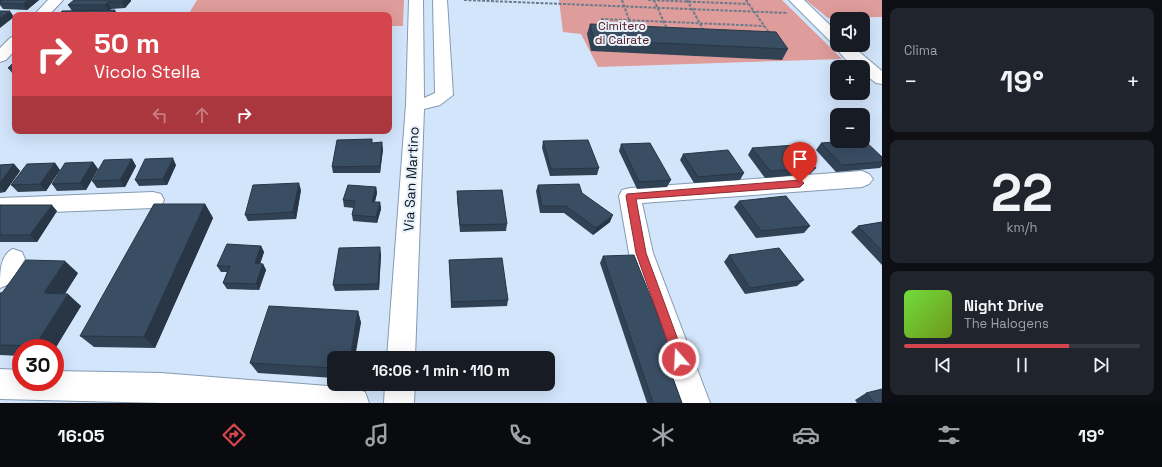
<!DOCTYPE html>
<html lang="it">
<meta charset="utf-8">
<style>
body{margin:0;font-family:"Space Grotesk",sans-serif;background:#20242c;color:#f1f3f6;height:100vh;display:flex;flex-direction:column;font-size:15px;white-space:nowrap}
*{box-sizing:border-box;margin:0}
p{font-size:13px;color:#9ea1a6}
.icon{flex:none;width:22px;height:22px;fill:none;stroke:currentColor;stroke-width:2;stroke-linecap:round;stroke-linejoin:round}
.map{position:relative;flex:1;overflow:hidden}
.details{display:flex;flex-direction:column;gap:8px;padding:8px;background:#0d0f14;width:280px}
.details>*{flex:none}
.top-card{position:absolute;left:12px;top:12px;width:380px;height:122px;border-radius:8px;box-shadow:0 4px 16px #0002;background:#d5454e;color:#fff;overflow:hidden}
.tools{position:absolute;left:830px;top:12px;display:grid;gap:8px}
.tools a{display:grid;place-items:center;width:40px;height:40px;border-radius:8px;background:#171b24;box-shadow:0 4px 16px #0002;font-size:20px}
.speed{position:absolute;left:12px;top:339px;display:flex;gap:8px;font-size:20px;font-weight:700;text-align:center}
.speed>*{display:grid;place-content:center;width:52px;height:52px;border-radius:50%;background:#171b24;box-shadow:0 4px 16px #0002;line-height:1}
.speed .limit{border:6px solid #d22;background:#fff;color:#111}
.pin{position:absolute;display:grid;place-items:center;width:34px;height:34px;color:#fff;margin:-41px -17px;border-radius:50% 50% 50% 0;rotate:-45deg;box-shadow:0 0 4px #0007}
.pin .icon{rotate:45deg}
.me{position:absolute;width:44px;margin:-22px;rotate:341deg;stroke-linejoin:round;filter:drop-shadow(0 0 3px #0008)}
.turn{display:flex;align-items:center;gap:14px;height:84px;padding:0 16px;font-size:18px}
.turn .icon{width:52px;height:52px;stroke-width:2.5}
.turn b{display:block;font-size:28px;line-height:34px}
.lanes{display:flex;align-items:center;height:38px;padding:0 16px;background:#0003;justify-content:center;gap:20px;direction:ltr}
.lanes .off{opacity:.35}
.big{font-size:30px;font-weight:700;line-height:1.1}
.details .tile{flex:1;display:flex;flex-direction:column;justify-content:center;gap:6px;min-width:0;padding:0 14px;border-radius:8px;background:#20242c}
.details .dial{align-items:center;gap:0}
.dial b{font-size:52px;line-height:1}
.song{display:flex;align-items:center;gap:12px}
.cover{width:48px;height:48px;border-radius:6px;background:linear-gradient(135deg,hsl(100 70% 55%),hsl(80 70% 35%))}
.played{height:4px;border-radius:2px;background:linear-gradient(90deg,#d5454e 70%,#363941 70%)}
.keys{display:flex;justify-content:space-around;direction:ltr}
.heat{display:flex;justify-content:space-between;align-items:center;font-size:22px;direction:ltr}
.trip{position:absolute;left:327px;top:351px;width:228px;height:40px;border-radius:8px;background:#171b24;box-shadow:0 4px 16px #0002;font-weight:700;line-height:40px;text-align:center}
.dock{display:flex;height:64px;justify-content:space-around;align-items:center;background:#090b0e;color:#9ea1a6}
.dock .icon{width:28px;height:28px}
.dock .active{color:#d5454e}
.dock b{font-size:18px;color:#f1f3f6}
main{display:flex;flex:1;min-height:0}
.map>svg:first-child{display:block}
.green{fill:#de9c9a}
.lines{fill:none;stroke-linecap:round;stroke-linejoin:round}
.minor-casing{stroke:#849bb3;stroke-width:2}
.path{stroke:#6d7a89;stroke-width:2;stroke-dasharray:3 1.5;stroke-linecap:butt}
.minor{fill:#fff;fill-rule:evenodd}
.wall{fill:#314255}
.shaded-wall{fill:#283645}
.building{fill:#394d63;stroke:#283645}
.route{fill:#d5454e;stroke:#8a2d33}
.labels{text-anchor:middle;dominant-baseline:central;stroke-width:4;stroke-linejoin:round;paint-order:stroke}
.far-park-label{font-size:12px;fill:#531218;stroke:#e8f2fc}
.street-label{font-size:14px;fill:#0a121b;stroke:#e8f2fc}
</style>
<main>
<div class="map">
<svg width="882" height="403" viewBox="0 0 882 403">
<rect width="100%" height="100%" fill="#d2e5fb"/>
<path class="green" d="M197,0H404L403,26H389V15H188Z
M559,0H782L842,59L598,67L581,34L563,32Z
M806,0H882V17L828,18Z"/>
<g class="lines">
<defs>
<path id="minor" d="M48,0H63L49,15H34Z
M409,0H423L424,98L435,93L433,0H447L453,95L440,105L424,109L415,358H387L406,104Z
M789,0H804L837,32V45H851L882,71V84L876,83L863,73V67C861,67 859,68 856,67C850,65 836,50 835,44L832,43Z
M15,36V50L6,60L0,62V48L10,38Z
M862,171L869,174L873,179L869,184L862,187L642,203L653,253L710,403H680L629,253L619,196L622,190L630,188Z
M153,192L161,194L164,200L161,206L153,208L0,214V198Z
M13,249L22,252L25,259L9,284L0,288C0,271 0,255 13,249Z
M0,369L21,370V382H55V371L161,373L354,388L365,392L369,403H164L0,399Z
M385,384H415L414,403H384Z"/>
</defs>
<use href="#minor" class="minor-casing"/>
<path class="path" d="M464,0L788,13
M622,0L632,28
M648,0L748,4
M654,0L667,29
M687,0L704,31
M746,0L770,34
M601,19L764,26"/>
<use href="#minor" class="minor"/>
</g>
<path class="wall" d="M0,0H39L27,10L3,9L0,5Z
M74,0H131V1L125,8L111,9L109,10H115L117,15H59L72,11L68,5Z
M590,24L788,49L782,60L591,51L587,34Z
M15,61V74H13L8,68Z
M372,139V143L383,149L380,173H333L332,167Z
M543,141L599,168L597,175L550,176L542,148Z
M821,143L882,157V166L880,168L836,172L816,150Z
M621,144L671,180L667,187L637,189L619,151Z
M752,148L816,168L810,174L765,178L748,155Z
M683,154L744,173L740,180L694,183L680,160Z
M132,159L136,166L125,187L97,188L92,181Z
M93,162L98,169L86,190L57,191L52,184Z
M55,163L60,170L46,191L18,192L11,185Z
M14,164L20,171L5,192L0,193V165Z
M176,165L167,185L139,186L135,180Z
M538,185L582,193L610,222L593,235L564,213H540L536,191Z
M376,187L377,193L375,202H380L381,209L377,223L353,221L352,215L354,208L344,207L343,200Z
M301,190L296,219L248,221L245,215Z
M457,191L507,224L506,231L460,232L457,198Z
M739,201L810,226L804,233L756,238L734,207Z
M205,204L213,218L155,348L94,347L80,336Z
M0,205L57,211L37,242H0Z
M882,222V265L851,232L858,226Z
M261,246L264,252L260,264H263L266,270L259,290L227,289L223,283L227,272H221L217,266Z
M381,254L379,290L335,291L333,285Z
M729,255L804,280L797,286L745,294L724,262Z
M603,256L676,361L671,367H669L682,403H647L600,263Z
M449,260L508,300L507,306L451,308Z
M78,273L65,294L81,306L55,348H21V356L0,355V293Z
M358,311L361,323L334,358V378L258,373L250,363Z
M866,393L882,403H857L855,400Z"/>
<path class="shaded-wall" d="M28,0H39L27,10L23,4Z
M124,0H131V1L125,8L122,2Z
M108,2L111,9L109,11L105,5Z
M115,10L117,15H110Z
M10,11L14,17L0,28V18Z
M382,142L383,149L380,173V166Z
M173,158L176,165L167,185L163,179Z
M132,159L136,166L125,187L120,180Z
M93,162L98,169L86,190L80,183Z
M55,163L60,170L46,191L40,184Z
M14,164L20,171L5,192L0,188V183Z
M299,183L301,190L296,219L293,212Z
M376,187L377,193L373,208L372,202Z
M380,202L381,209L377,223L376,217Z
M205,204L213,218L155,348L144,337Z
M52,205L57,211L37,242L30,235Z
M613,215L610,222L593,235L596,228Z
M261,246L264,252L258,270L255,263Z
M380,247L381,254L379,290L378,284Z
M65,261L78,273L57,305L44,293Z
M263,264L266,270L259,290L256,284Z
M68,294L81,306L55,349V348H38L35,346Z
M358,311L361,323L355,358H350Z"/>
<path class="building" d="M2,0H28L23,4L0,3V1Z
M74,0H124L122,2H108L105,5H68Z
M115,10L110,15H59L62,11Z
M0,11H10L0,18Z
M590,24L776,32L788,49L594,40Z
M15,61V68H8Z
M372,139V143L382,142L380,166L332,167L337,140Z
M588,140L599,168L551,169L543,141Z
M863,140H864L882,157V162L842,165L821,143L848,141H863Z
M650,143L671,180L639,182L621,144Z
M796,145L816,168L770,171L752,148Z
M728,150L744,173L698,177L683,154Z
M173,158L163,179L135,180L145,159Z
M132,159L120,180L92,181L104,160Z
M93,162L80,183L52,184L65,163Z
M55,163L40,184L11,185L27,164Z
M14,164L0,183V165Z
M299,183L293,212L245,215L253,185Z
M579,184L582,193L613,215L596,228L566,206H542L538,185Z
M348,185L376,187L372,202H380L376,217L352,215L355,201L343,200Z
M502,190L507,224L460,225L457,191Z
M786,196L810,226L761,231L739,201Z
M154,204H205L144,337L80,336Z
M0,205H52L30,235H0Z
M882,222V251L858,226Z
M227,244L261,246L255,263L263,264L256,284L223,283L230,266H217Z
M380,247L378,284L333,285L339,248Z
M779,248L804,280L750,288L729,255Z
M634,255L676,361L667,362L682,403H653L603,256Z
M502,258L508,300L452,302L449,260Z
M26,260L65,261L44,293L68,294L35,346L0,345V293H2Z
M269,306L358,311L350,358H334V368L250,363Z
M882,389V403H875L866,393Z"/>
<path class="route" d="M800,180L804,183L800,187L636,199L646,253L685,359L683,363L679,364L675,363L636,253L626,196L627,194Z"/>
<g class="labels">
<g class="far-park-label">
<text x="622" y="26">Cimitero<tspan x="622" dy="14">di Cairate</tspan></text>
</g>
<g class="street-label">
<text transform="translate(411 179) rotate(-87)">Via San Martino</text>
</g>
</g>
</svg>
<div class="tools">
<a><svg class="icon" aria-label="sound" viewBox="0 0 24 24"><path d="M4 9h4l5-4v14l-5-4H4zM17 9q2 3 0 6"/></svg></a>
<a>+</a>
<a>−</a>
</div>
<div class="speed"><div class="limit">30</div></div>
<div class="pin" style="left:800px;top:183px;background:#d93025"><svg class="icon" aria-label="arrive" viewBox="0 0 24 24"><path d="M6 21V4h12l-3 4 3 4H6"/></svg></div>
<svg class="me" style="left:679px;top:359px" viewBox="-20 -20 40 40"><circle r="17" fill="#d5454e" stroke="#fff" stroke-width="3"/><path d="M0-11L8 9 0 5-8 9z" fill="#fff"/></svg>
<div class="trip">16:06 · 1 min · 110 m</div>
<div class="top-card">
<div class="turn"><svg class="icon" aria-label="right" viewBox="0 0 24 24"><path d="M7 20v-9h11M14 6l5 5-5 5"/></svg><div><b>50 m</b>Vicolo Stella</div></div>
<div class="lanes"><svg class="icon off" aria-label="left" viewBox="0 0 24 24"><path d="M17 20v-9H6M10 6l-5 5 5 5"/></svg><svg class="icon off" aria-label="ahead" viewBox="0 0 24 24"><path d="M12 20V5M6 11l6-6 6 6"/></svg><svg class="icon" aria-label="right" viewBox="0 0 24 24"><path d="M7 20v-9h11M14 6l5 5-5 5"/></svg></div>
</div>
</div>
<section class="details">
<div class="tile"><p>Clima</p>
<div class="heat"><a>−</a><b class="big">19°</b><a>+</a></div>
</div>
<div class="tile dial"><b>22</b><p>km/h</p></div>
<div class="tile">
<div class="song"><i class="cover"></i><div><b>Night Drive</b><p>The Halogens</p></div></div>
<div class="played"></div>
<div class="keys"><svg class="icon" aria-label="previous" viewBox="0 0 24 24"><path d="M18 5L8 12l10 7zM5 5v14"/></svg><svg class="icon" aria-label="pause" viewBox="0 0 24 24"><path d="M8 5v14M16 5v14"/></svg><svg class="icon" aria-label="next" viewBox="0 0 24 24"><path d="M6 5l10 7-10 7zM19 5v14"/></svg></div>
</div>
</section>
</main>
<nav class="dock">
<b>16:05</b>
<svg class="icon active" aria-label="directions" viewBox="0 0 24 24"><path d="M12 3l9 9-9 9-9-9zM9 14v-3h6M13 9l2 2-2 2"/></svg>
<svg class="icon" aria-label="music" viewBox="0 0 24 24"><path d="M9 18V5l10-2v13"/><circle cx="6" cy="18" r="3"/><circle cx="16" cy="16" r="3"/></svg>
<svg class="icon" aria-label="phone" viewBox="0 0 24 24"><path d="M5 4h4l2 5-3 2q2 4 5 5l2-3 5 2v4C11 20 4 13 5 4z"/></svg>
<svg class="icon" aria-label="climate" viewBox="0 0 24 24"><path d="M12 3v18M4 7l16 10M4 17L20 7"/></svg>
<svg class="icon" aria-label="car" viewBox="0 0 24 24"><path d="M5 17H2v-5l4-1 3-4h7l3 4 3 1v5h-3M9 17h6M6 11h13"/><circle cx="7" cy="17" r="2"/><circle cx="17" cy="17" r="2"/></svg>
<svg class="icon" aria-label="filters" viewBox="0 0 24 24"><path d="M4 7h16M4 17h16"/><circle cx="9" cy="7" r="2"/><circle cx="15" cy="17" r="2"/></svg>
<b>19°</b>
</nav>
